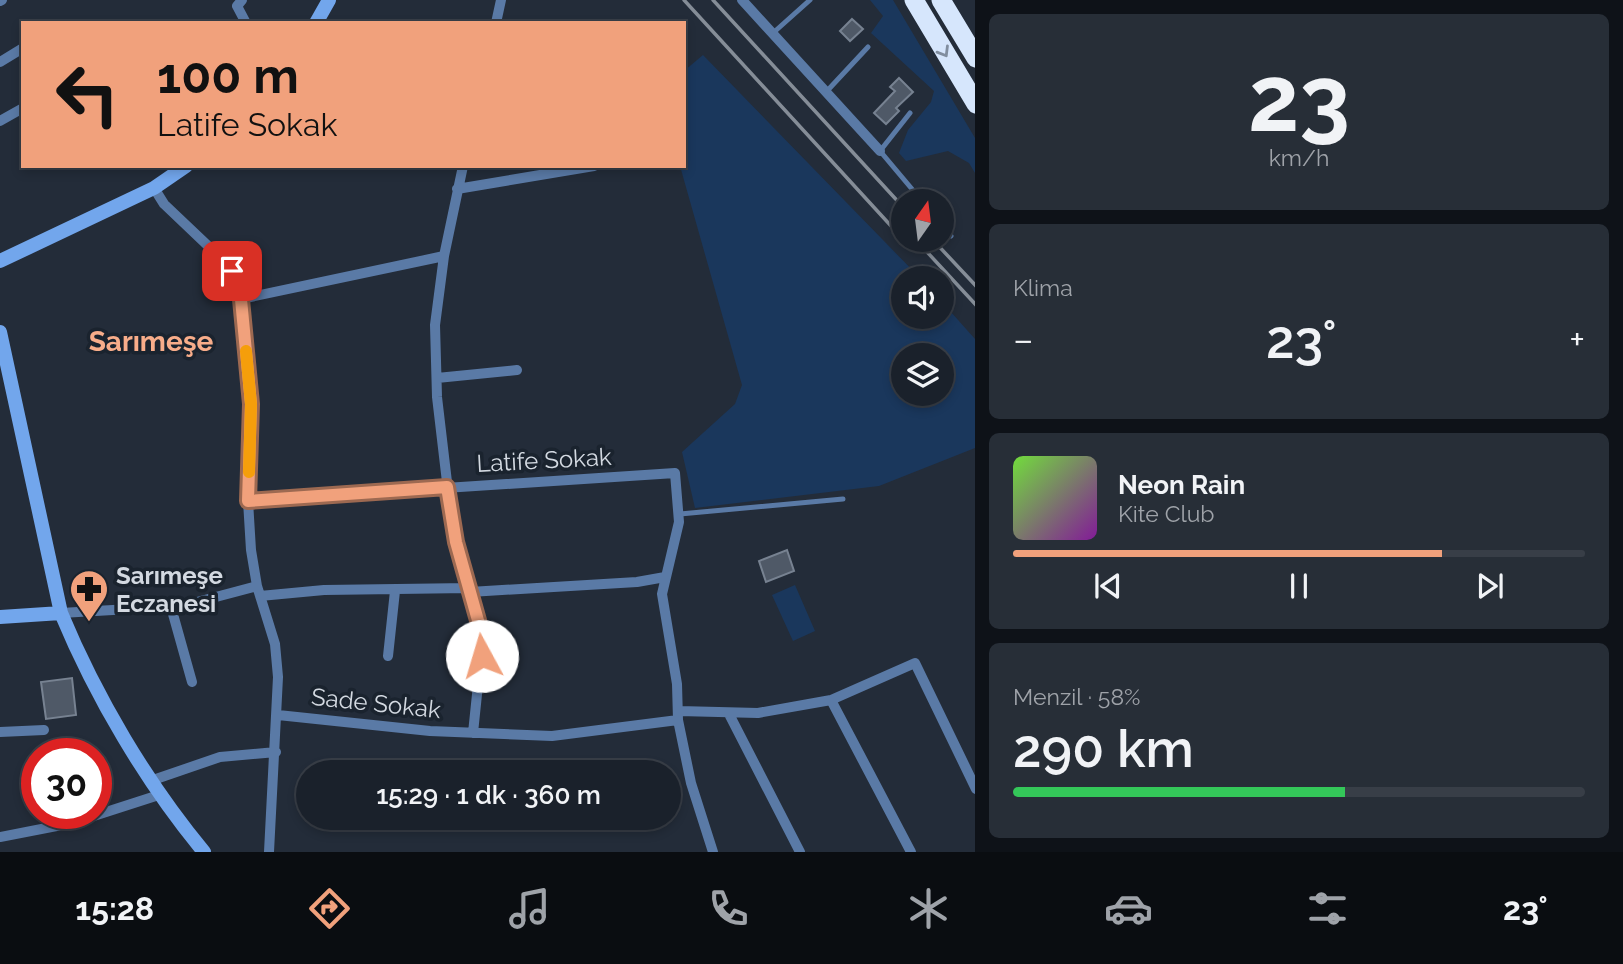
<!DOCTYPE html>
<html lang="tr">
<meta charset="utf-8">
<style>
body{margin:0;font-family:Raleway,sans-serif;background:#272e37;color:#f1f3f6;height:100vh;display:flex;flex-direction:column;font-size:26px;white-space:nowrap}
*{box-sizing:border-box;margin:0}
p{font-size:23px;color:#9fa3a9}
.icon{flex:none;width:38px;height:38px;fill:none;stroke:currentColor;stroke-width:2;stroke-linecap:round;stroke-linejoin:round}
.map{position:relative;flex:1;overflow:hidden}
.panel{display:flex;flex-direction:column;gap:14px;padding:14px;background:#0e1218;width:648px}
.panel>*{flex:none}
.hud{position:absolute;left:21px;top:21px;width:665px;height:147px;border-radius:0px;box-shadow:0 4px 10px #0003,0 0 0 2px #383e47;background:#f1a17c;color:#111;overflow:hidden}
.needle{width:46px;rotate:14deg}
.tools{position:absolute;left:891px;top:189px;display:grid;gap:14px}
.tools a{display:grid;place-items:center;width:63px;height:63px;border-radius:50%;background:#1a212b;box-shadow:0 4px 10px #0003,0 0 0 2px #383e47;font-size:35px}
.speed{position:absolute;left:21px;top:738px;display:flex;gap:14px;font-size:35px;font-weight:700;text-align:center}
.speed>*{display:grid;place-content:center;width:91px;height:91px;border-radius:50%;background:#1a212b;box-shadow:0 4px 10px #0003,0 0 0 2px #383e47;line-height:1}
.speed .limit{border:10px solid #d22;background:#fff;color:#111}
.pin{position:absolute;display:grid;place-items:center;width:60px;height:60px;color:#fff;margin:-30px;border-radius:14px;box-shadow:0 4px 10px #0006}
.me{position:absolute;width:77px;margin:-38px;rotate:354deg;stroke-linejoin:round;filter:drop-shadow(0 0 5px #0008)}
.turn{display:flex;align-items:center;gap:24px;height:147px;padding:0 21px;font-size:32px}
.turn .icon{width:91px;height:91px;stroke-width:2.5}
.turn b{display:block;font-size:49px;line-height:60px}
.big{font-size:52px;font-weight:600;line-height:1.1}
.panel .card{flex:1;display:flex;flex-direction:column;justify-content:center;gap:10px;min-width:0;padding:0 24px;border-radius:10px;background:#272e37}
.panel .dial{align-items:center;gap:0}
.dial b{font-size:91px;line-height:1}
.song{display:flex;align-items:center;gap:21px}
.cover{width:84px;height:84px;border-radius:10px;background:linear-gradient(135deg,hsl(100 70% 55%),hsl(290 70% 35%))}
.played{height:7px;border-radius:4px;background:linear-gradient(90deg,#f1a17c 75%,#383e47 75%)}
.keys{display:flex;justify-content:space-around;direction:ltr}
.heat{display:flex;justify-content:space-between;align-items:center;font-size:38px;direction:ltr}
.charge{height:10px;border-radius:5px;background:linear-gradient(90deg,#34c759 58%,#383e47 0)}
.trip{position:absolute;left:296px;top:760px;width:385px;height:70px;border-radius:35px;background:#1a212b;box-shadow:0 4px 10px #0003,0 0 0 2px #383e47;font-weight:600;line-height:70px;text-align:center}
.dock{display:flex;height:112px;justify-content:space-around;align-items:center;background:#0a0d11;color:#9fa3a9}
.dock .icon{width:49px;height:49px}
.dock .selected{color:#f1a17c}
.dock b{font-size:32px;color:#f1f3f6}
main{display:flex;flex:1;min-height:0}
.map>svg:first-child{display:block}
.green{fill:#1a375c;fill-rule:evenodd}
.building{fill:#4f5967;stroke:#778291;stroke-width:2}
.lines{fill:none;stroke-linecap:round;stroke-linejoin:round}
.lane{stroke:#5a7aa6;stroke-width:5}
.street{stroke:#5a7aa6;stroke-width:10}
.secondary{stroke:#72a6ec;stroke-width:14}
.highway{stroke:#d6e6fc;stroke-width:19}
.rail{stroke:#858d97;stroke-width:3.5}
.oneway{stroke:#818e9f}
.route-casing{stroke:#9d6951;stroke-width:18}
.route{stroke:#f1a17c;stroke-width:12}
.slow{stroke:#f59e0b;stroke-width:12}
.labels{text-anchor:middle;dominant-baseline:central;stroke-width:7;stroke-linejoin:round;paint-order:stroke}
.street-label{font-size:24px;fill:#d3d9e1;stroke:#1a232e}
.poi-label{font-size:24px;font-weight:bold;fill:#d3d9e1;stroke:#1a232e;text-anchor:start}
.quarter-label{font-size:28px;font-weight:bold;fill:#f8ad8a;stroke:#1a232e}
</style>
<main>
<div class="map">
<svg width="976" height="852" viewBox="0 0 976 852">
<rect width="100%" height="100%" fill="#232c39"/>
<path class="green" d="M870,0H893L975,138V173L969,163L948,151L906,161L899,153L908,130L931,102L934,91L871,33L883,16Z
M703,55L920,278H903V317H942V302L975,339V448L879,486L695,508L682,452L735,404L742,385L680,166H684V71ZM903,355H942V394H903Z
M795,585L815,631L793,641L772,595Z"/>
<path class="building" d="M852,19L863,29L850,41L840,31Z
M899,78L913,92L896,108L899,111L886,124L874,113L895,91L890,87Z
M787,550L794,571L766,582L759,561Z
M72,678L76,715L46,719L41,682Z"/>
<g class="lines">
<path class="lane" d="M773,33L810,0
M827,91L868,47
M910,113L880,151L922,201
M942,224L951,236
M680,514L843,499"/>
<path class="street" d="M242,0L237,6L246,23
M742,0L880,151
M0,1L2,0
M496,23L501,0
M0,62L23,48
M0,121L23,108
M463,166L444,256L435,325L437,397L451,516L482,646L473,733
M154,188L164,204L225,262L240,289L251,404L248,501L251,550L257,586L275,644L278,677L269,852
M457,189L594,166
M241,299L444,256
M437,378L517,370
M248,501L675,473L679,522L662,594L677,684L678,720L691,783L713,852
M470,592L637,582L665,577
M260,596L324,590L469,588
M171,607L192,682
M61,613L182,606L257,586
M388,656L395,591
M679,711L758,713L831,700
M729,714L800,852
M278,715L430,731L552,736L678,720
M0,732L44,730
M153,780L220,757L276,752
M0,837L72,823L162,794
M911,852L831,700L915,663L976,789"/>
<path class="secondary" d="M316,23L329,0
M0,261L154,188L186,166
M0,332L61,613C96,697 146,782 204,852
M0,617L61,613"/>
<path class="highway" d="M914,0L976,104
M941,0L976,58"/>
<path class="rail" d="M684,0L903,239
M713,0L903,207
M916,240L976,305
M933,240L976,286"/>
</g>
<defs><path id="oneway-chevron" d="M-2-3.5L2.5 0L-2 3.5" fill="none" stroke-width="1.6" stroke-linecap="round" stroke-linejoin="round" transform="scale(1.75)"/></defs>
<use class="oneway" href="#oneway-chevron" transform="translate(944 52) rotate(59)"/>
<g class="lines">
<defs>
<path id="route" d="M232,271L240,289L251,404L248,501L447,487L456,542L479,624L482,656"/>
</defs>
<use href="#route" class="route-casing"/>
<use href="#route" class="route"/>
<path class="slow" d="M246,351L251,404L249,472"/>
</g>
<defs>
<symbol id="pharmacy-pin" viewBox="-11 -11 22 30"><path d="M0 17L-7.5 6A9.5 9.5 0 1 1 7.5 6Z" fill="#f1a17c" stroke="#1a232e"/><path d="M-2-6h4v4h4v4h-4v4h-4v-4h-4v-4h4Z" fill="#111"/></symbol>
</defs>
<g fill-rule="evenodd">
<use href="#pharmacy-pin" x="67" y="567" width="44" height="60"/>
</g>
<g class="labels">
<g class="street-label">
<text transform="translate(544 460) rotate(-3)">Latife Sokak</text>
<text transform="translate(376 703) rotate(6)">Sade Sokak</text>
</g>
<g class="poi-label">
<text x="116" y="575">Sarımeşe<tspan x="116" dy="28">Eczanesi</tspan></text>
</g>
<g class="quarter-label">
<text x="151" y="341">Sarımeşe</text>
</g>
</g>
</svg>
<div class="tools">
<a><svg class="needle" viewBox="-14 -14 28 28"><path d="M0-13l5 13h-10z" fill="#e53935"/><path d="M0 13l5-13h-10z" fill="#9fa3a9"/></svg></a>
<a><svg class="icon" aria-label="sound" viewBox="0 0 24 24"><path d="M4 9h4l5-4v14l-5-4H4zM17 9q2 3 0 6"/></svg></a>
<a><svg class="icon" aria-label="layers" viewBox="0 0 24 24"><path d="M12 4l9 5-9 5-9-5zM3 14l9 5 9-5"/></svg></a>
</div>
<div class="speed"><div class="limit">30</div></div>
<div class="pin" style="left:232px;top:271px;background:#d93025"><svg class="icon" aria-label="arrive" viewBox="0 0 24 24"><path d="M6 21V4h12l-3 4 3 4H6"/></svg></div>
<svg class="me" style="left:482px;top:656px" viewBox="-20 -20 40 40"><circle r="19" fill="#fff"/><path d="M0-13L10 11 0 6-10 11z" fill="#f1a17c"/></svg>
<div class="trip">15:29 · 1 dk · 360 m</div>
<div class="hud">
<div class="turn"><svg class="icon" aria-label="left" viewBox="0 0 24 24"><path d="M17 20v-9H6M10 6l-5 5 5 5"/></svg><div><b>100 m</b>Latife Sokak</div></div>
</div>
</div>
<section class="panel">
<div class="card dial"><b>23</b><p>km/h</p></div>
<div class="card"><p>Klima</p>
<div class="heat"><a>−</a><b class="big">23°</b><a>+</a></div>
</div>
<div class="card">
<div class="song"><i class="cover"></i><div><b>Neon Rain</b><p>Kite Club</p></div></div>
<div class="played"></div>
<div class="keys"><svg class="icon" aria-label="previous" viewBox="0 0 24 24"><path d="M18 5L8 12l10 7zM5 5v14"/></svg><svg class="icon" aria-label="pause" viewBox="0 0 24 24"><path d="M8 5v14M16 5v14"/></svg><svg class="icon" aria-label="next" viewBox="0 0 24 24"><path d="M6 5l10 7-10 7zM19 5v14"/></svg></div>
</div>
<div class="card"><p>Menzil · 58%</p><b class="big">290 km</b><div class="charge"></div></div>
</section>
</main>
<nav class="dock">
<b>15:28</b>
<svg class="icon selected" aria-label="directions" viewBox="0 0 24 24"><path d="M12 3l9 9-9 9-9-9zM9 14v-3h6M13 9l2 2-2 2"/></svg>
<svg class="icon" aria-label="music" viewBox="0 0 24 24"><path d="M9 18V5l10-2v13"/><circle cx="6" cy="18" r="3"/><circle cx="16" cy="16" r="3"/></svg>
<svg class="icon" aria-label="phone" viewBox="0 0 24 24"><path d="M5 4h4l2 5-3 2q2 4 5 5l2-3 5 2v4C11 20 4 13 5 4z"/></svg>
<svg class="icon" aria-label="climate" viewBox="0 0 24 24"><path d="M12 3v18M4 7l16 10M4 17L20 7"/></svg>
<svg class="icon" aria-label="car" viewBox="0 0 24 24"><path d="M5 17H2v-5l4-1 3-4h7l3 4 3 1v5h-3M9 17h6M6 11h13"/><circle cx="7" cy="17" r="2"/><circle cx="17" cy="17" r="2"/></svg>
<svg class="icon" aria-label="filters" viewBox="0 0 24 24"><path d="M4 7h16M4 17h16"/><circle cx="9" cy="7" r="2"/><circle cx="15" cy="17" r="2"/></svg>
<b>23°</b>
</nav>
